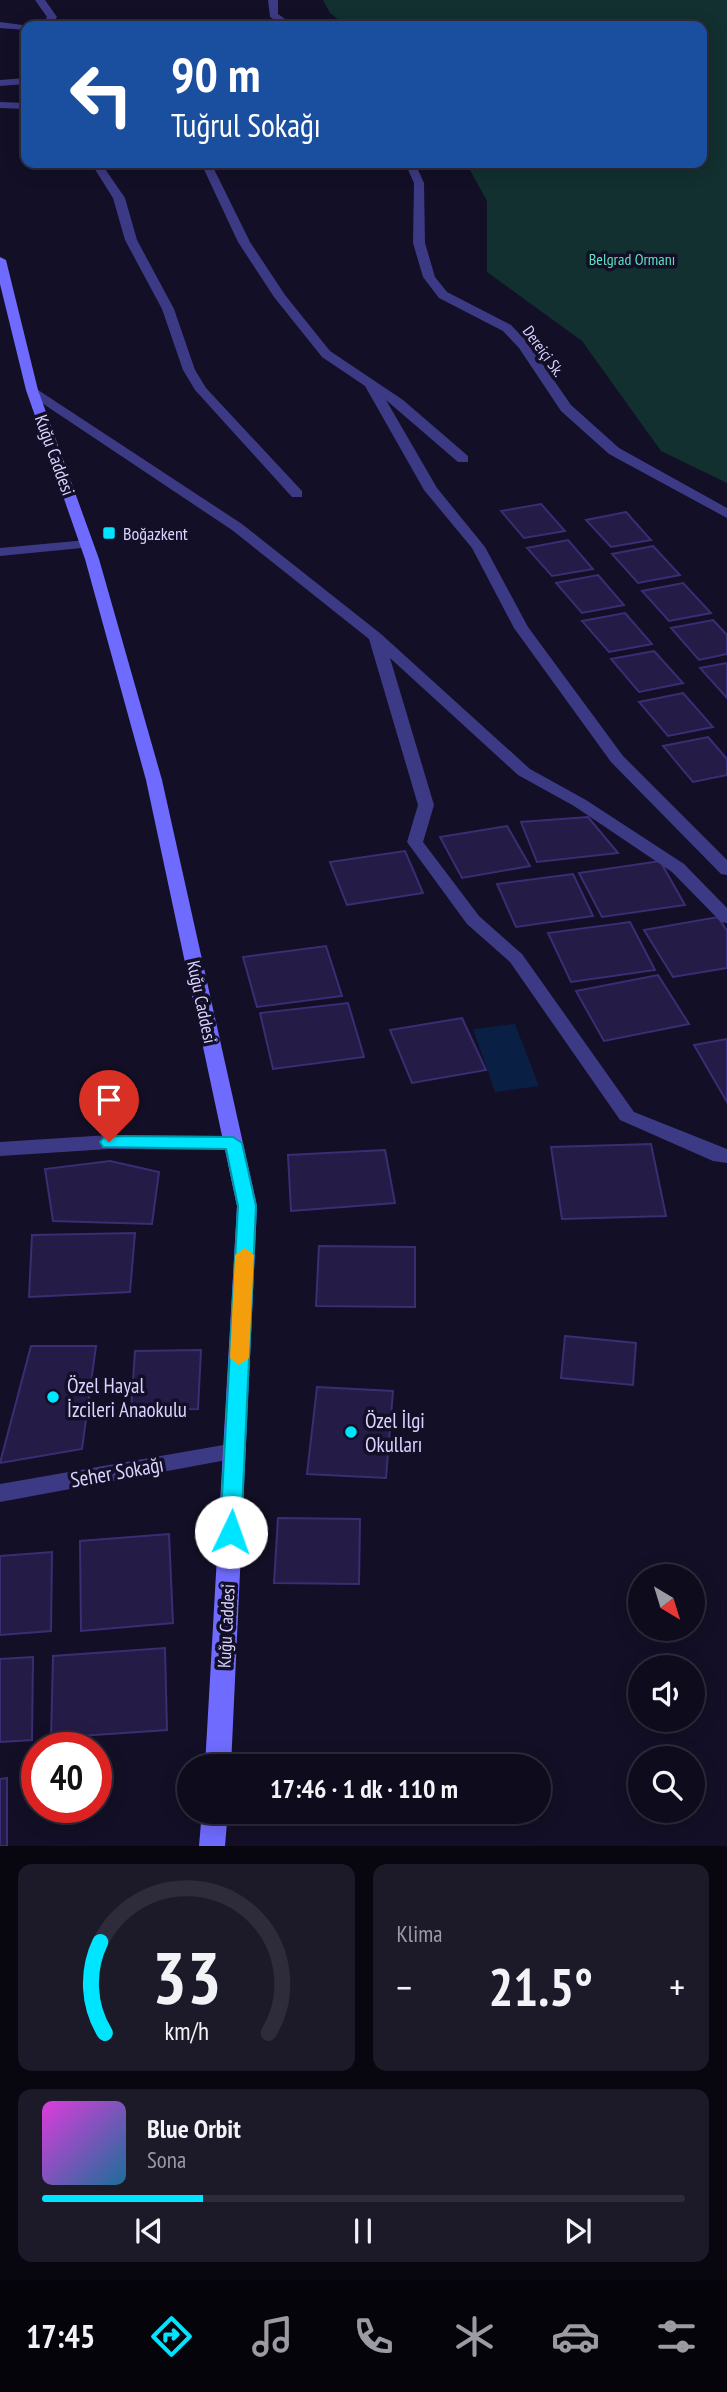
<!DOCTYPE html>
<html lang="tr">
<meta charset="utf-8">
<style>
body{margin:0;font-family:"PT Sans Narrow",sans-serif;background:#1c1929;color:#f1f3f6;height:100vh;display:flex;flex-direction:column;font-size:26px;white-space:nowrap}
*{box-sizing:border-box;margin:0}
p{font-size:23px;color:#9b9ba3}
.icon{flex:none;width:38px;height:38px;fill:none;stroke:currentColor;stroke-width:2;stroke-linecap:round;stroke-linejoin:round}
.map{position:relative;height:1846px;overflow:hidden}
.panel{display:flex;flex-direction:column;gap:18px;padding:18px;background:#08060f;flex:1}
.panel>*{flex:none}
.guide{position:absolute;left:21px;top:21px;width:686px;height:147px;border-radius:14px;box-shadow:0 4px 18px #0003,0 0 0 2px #2e2b3b;background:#1a4fa0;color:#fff;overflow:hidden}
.needle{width:46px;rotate:142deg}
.buttons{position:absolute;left:628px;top:1564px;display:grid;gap:14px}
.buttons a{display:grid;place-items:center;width:77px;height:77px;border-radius:50%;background:#0e0b1c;box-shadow:0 4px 18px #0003,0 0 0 2px #2e2b3b;font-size:35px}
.speed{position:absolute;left:21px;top:1732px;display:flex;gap:14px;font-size:35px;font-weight:700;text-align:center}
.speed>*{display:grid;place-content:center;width:91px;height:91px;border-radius:50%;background:#0e0b1c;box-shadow:0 4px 18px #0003,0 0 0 2px #2e2b3b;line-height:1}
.speed .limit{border:10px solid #d22;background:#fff;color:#111}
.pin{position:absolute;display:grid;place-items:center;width:60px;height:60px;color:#fff;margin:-72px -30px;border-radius:50% 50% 50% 0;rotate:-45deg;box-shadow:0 0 7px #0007}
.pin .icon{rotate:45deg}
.me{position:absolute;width:77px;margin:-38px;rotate:3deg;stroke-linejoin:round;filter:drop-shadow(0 0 5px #0008)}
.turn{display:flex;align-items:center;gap:24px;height:147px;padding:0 35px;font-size:32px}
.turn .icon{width:91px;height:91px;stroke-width:2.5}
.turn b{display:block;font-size:49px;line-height:60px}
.big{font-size:52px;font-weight:800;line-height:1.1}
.panel .card{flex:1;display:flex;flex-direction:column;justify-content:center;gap:10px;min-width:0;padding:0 24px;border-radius:14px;background:#1c1929}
.panel .dial{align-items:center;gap:0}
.dial svg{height:182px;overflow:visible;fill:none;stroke:#2e2b3b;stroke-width:7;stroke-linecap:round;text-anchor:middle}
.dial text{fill:#f1f3f6;stroke:none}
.song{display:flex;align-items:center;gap:21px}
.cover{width:84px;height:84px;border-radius:10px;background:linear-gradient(135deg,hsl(300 70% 55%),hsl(200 70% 35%))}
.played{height:7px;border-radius:4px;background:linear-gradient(90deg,#00e5ff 25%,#2e2b3b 25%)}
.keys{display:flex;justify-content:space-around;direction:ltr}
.heat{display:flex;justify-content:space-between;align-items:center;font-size:38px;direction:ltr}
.panel .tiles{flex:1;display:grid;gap:18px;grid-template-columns:1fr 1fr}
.card:last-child{grid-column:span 2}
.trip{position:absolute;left:177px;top:1754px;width:374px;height:70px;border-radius:35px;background:#0e0b1c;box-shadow:0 4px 18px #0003,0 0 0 2px #2e2b3b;font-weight:800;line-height:70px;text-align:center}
.menu{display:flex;height:112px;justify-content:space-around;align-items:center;background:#06040b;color:#9b9ba3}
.menu .icon{width:49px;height:49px}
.menu .active{color:#00e5ff}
.menu b{font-size:32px;color:#f1f3f6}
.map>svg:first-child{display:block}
.green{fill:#12302f}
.water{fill:#0a1f44}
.building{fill:#241b47;stroke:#3b2d73;stroke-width:2}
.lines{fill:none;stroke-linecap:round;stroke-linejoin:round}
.street{fill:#3d3a85;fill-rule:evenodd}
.secondary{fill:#6f6bff;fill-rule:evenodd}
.route{fill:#00e5ff;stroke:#0095a6;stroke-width:2}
.slow{fill:#f59e0b}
.poi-dot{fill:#00e5ff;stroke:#130f26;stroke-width:2.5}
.labels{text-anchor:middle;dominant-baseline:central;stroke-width:7;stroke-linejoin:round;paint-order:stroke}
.far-park-label{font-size:16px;fill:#5fe0c0;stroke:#130f26}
.far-street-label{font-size:16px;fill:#d9d4ff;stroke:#130f26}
.street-label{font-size:18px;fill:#d9d4ff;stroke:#130f26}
.poi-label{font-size:18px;fill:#d9d4ff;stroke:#130f26;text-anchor:start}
.near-poi-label{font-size:21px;fill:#d9d4ff;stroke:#130f26;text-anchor:start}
.near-street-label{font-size:21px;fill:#d9d4ff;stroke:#130f26}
</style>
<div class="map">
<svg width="727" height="1846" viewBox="0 0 727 1846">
<rect width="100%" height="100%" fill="#130f26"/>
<path class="green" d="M323,0H727V483L661,451L582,341L487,272V201L466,163H702V26H346L330,13Z"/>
<path class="water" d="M515,1024L539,1086L495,1092L473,1029Z"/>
<path class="building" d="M541,504L565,531L524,538L501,511Z
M626,512L651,540L611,547L586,520Z
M568,540L593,569L552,576L527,548Z
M653,546L680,575L638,583L612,554Z
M598,575L624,605L582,613L556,583Z
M683,583L711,613L669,621L642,591Z
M625,613L652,644L609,652L582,621Z
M713,620L727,635V654L699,660L671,628Z
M654,651L683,683L639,692L611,659Z
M727,663V698L700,668Z
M683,693L713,727L668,736L639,702Z
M708,737L727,759V775L693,782L663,746Z
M588,817L618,853L537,862L521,822Z
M507,826L530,866L462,878L440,837Z
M405,851L423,893L347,905L330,862Z
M660,861L685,905L602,917L579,873Z
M573,874L593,916L516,927L497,884Z
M718,917L727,931V968L673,977L644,930Z
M630,922L655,970L571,982L548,933Z
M326,946L342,996L257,1007L243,957Z
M658,975L689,1024L604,1041L576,991Z
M348,1003L364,1057L273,1069L260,1013Z
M462,1018L486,1070L412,1083L390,1030Z
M727,1039V1102L694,1045Z
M651,1144L666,1216L562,1219L551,1147Z
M385,1150L395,1203L291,1211L288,1155Z
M110,1161L159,1172L152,1224L53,1221L45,1169Z
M135,1233L130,1292L29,1297L32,1235Z
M319,1246L415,1247V1307L316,1306Z
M565,1336L636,1343L633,1385L561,1378Z
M31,1346H96L82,1449L0,1463Z
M201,1350L198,1409L131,1410L135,1351Z
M317,1387L393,1391L386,1478L307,1474Z
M278,1518L360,1519L359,1584L274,1583Z
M169,1534L173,1623L81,1631L80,1541Z
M52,1552L51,1631L0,1635V1556Z
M165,1648L167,1730L51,1738L53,1656Z
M33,1657L32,1740L0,1742V1659Z
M7,1778V1846H0V1779Z"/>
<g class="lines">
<path class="street" d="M35,0H45L57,17L51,26H41L47,17Z
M268,0H278V14L295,26H284L270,17Z
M0,22L30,26H26V30L0,28Z
M26,78V84L0,86V80Z
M0,102L26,103V109L0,108Z
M91,163H101L125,198L137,240L174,309L195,370L206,388L302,491V497H292L195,390L183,370L162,309L125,240L113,198Z
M201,163H211L250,242L285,295L330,351L403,400L468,456V462H458L386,400L437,488L485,547L528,627L623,756L727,860V875L721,874L611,762L514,628L472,548L424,490L365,386L322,357L274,297L238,242Z
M405,163H415L424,183L425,243L435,277L447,292L511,325L528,343L571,405L619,448L727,508V518L609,454L561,411L519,348L503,331L439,298L423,277L413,243L414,183Z
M32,386L242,524L381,634L530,769L586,800L684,864L727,908V923L721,922L672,872L574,806L518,775L390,658L434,805L423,842L479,916L522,954L634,1112L727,1149V1163L713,1161L620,1120L510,962L467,924L407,842L418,805L369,639L232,530L27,393V387Z
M87,540L92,541V547L0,556V548Z
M109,1135L233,1136L240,1138L243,1143L240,1148L233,1150L109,1149L0,1156V1142Z
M235,1443L243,1445L246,1451L243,1457L0,1502V1484Z"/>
<path class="secondary" d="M0,257L6,260L38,390L99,559L162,780L257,1206L231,1766H205L237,1206L146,780L85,559L26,390L0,284Z
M202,1811H228L225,1846H199Z"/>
</g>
<path class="route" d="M109,1136L233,1137L242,1143L256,1206L241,1532L238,1538H223L220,1532L238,1206L226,1149L103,1147L100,1142L103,1138Z"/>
<path class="slow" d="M245,1248L254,1255L249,1358L239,1365L230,1358L235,1255Z"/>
<g class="poi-dot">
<rect x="102" y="526" width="14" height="14" rx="3.5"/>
<circle cx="53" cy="1397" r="7"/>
<circle cx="351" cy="1432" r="7"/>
</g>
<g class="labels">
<g class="far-park-label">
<text x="632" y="259">Belgrad Ormanı</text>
</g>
<g class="far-street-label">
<text transform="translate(544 351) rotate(54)">Dereiçi Sk.</text>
</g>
<g class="street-label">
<text transform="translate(55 455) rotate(70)">Kuğu Caddesi</text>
<text transform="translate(202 1002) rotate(78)">Kuğu Caddesi</text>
<text transform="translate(226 1626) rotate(-87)">Kuğu Caddesi</text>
</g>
<g class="poi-label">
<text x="123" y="533">Boğazkent</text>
</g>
<g class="near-poi-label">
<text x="67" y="1385">Özel Hayal<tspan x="67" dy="24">İzcileri Anaokulu</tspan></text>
<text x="365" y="1420">Özel İlgi<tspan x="365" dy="24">Okulları</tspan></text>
</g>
<g class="near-street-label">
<text transform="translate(117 1472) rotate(-10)">Seher Sokağı</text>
</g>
</g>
</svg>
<div class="buttons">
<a><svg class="needle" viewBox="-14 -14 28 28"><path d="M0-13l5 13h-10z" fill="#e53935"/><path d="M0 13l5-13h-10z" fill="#9b9ba3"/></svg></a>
<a><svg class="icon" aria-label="sound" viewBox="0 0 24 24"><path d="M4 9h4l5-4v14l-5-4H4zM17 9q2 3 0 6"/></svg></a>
<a><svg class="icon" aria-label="search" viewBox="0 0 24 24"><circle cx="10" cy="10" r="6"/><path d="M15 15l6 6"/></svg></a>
</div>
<div class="speed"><div class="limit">40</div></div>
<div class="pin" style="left:109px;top:1142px;background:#d93025"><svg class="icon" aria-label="arrive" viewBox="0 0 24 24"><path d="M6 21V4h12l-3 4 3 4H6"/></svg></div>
<svg class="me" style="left:231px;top:1532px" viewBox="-20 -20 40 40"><circle r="19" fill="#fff"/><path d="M0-13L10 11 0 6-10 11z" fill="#00e5ff"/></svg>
<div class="trip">17:46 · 1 dk · 110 m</div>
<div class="guide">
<div class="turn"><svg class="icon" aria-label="left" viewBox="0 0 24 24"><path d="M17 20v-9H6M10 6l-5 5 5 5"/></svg><div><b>90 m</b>Tuğrul Sokağı</div></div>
</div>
</div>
<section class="panel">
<div class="tiles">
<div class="card dial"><svg viewBox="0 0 100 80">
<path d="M14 69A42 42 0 1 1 86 69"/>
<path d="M14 69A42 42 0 0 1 12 29" stroke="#00e5ff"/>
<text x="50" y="56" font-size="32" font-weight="700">33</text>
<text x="50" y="72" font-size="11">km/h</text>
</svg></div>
<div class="card"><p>Klima</p>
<div class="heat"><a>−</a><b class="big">21.5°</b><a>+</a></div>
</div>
<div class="card">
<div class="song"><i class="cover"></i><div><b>Blue Orbit</b><p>Sona</p></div></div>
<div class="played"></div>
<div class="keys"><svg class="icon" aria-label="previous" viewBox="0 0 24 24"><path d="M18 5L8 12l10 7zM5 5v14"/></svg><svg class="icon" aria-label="pause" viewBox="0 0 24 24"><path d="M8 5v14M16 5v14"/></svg><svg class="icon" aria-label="next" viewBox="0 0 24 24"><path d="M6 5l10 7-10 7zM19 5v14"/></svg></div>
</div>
</div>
</section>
<nav class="menu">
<b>17:45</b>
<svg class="icon active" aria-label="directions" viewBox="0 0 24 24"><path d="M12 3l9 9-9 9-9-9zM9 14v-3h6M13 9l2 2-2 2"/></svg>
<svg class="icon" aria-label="music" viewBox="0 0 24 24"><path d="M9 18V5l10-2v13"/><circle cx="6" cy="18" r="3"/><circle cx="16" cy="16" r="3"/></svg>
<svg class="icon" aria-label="phone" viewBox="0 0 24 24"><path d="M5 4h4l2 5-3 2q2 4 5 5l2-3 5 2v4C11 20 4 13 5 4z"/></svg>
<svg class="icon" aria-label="climate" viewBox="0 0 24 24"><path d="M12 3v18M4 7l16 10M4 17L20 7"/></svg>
<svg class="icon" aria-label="car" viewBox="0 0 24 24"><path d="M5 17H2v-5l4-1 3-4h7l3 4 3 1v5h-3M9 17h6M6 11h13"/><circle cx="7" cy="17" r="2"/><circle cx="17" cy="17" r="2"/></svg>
<svg class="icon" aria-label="filters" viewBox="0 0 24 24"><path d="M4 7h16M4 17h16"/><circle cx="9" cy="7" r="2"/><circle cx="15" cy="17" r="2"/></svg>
</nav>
